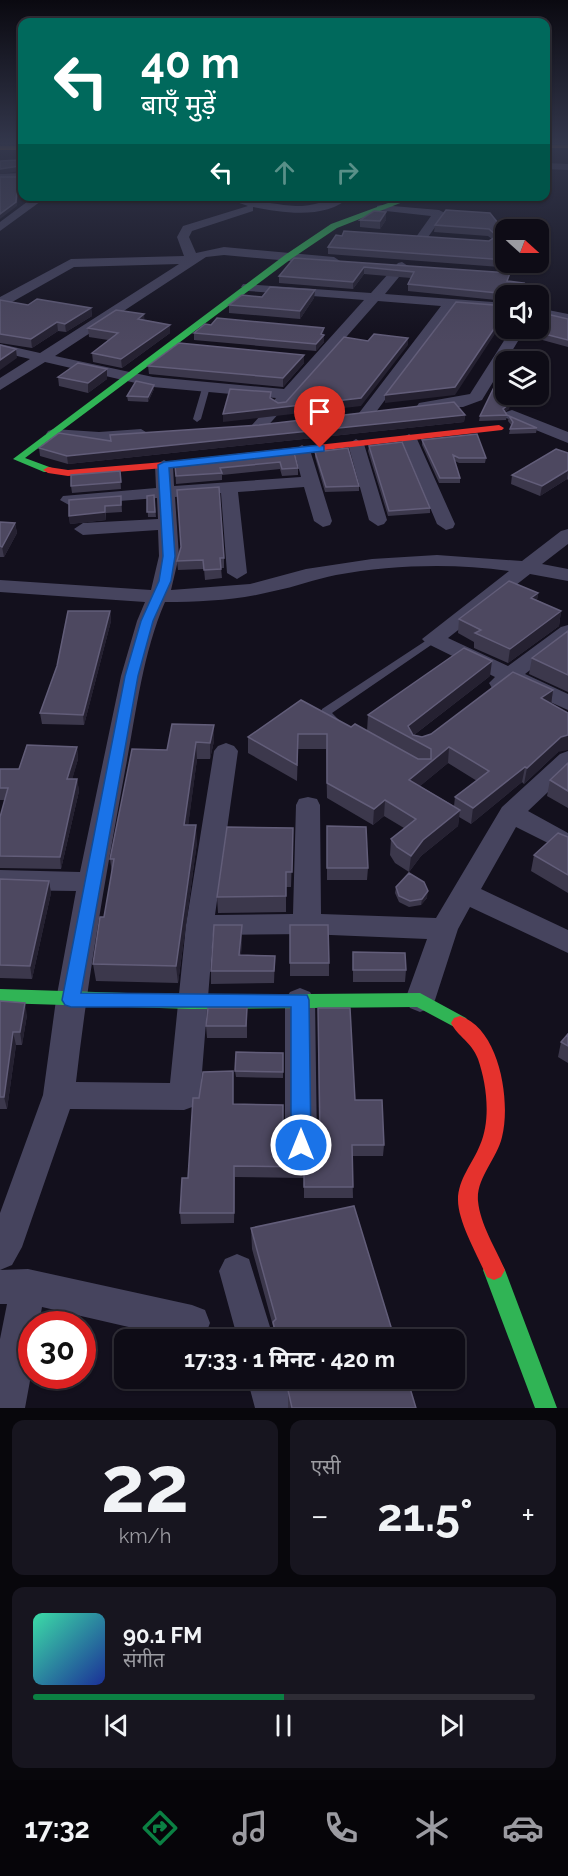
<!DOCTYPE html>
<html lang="hi">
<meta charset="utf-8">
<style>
body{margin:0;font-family:Raleway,"Noto Sans Devanagari",sans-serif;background:#17151f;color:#f1f3f6;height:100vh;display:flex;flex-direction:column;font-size:22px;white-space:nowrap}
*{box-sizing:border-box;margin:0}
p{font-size:20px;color:#9b9ba1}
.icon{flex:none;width:33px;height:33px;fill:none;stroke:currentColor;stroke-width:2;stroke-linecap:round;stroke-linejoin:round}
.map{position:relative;height:1408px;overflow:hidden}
.side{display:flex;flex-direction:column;gap:12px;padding:12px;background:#08070c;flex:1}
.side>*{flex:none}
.guide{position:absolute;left:18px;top:18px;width:532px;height:183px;border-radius:12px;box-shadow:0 2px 4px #0004,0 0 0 2px #2e2c35;background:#00695c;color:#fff;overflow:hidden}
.needle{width:39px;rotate:111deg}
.tools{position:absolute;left:495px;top:219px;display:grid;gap:12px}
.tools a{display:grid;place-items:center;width:54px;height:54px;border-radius:12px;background:#0e0c16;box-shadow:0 2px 4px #0004,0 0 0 2px #2e2c35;font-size:30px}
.speed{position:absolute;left:18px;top:1311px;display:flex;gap:12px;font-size:30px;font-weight:700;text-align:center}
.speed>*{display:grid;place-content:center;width:78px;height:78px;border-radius:50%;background:#0e0c16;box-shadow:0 2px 4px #0004,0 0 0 2px #2e2c35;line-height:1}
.speed .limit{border:9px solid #d22;background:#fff;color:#111}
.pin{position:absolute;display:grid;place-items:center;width:51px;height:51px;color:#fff;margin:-62px -26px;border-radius:50% 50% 50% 0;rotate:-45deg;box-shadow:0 0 6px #0007}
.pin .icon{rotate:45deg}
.me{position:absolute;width:66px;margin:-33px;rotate:0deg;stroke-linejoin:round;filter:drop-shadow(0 0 4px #0008)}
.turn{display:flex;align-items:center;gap:21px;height:126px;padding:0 24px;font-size:27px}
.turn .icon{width:78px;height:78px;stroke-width:2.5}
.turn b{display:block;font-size:42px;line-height:51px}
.lanes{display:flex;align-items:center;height:57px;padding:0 24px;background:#0003;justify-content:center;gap:30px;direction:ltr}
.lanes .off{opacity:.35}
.big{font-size:45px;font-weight:700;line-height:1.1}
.side .tile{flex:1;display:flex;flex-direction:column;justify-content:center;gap:9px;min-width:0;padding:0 21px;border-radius:12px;background:#17151f}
.side .dial{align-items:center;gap:0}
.dial b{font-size:78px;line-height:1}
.song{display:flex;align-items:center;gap:18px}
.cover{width:72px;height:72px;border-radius:9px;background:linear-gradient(135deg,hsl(160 70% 55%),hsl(230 70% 35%))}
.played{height:6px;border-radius:3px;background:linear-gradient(90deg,#0b8043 50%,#2e2c35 50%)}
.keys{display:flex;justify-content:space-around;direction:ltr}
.heat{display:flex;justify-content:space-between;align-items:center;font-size:33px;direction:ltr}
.side .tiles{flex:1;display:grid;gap:12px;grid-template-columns:1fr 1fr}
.tile:last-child{grid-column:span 2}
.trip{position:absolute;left:114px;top:1329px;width:351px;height:60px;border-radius:12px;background:#0e0c16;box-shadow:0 2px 4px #0004,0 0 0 2px #2e2c35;font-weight:700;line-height:60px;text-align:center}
.tab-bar{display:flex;height:96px;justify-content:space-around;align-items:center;background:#060509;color:#9b9ba1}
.tab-bar .icon{width:42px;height:42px}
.tab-bar .on{color:#0b8043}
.tab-bar b{font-size:27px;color:#f1f3f6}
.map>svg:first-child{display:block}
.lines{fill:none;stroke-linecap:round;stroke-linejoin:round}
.lane{fill:#46445e;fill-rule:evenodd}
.street{fill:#46445e;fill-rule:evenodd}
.fast{fill:#30b455;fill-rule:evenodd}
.slow{fill:#ff9f0a;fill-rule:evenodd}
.jam{fill:#e5322d;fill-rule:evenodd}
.wall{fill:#3c384c;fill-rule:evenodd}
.shaded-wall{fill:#252131}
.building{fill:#4d4860;stroke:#625d79;stroke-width:1.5}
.route{fill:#1a73e8;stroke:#114b97;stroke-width:1.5}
</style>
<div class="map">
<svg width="568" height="1408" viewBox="0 0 568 1408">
<rect width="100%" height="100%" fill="#13101d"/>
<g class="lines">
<path class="lane" d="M203,385L210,387L201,419L197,422L193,419Z
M433,636L437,637L439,639L437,641L332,713L341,722L339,725C332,726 324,723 320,717L322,709Z"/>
<path class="street" d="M546,163L568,164V170L546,169Z
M22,173V179L0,180V174Z
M35,196H48L0,231V222Z
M219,196C247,196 273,206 302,206C320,205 334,196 351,196C326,220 284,213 253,207V211L192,231L189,237L196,253L224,247L334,257L340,261L334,265L224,255L206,257L55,356L153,377L284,389L364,300L248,291L241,287L243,284L371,293L398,263L402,262L408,266L385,294L506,303V311L454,307L373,416L367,418L359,413L441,306L378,301L265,429L259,431L251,426L276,398L153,387L45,362L0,390V378L30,359L0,352V344L40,353L179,264L74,267L5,306L0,307V297L71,259L184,256L177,237L183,226L248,206Z
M381,205L439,210L445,213L426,240L422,241L416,237L431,216L377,210V206Z
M538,308L568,314V322L538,316Z
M512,328H526L482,400L463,407L419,409L417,406L419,403L470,394Z
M512,410L568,432V443L506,418L504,415L506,412Z
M54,429L99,432L141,429L149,434C139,447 65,442 48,437L46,434L48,431Z
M409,434L417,439L455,524L453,528L446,530L437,524L401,439Z
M356,439L364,444L387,520L384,524L378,526L369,520L348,444Z
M302,445L310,450L332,521L330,525L323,527L314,521L304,487L238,492L247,573L237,579L227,573L221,493L175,497L179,556L171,590L250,584L306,569L372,559L437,555L522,561L561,531L568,529V544L542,564L568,569V581L530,574L448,638L508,666L561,627L568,625V641L525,674L568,694V710L512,685L500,690L492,688L489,683L495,677L426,643L422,639L509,571C452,563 392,565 336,575C315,579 295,587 274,591C239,600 202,602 165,602C142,655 136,715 125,771C106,874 88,977 76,1082L170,1083L186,925L214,751L218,746L226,743L234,746L238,751L215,915L293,914L296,805L299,799L308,797L317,799L320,805L321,914L436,918L502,807L560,754L568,751V773L528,811L568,833V853L516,827L481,889L568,930V953L470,907L458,929L435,1000L430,1008L420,1012L410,1008L405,1000L427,939L307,934L213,935L200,1097L195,1106L184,1110L70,1109L22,1247L12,1265L0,1270V1213L43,1095L56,1000L76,891L0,890V870L80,872L121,676L137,621L145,602L0,592V580L151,590L159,556L158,530L83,535L74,529L83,523L158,519L157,498L69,505L60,500L63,496L156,488L155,465L164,460L173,465L174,486L301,477L294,450Z
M300,988L310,992L315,1000L317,1145L312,1155L301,1159L290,1155L285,1145V1000L290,992Z
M237,1254L249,1259L274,1340H238L219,1271L225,1259Z
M28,1269L192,1305L205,1310L210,1323L205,1336L185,1340L42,1307L39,1324H32V1370L25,1408H0V1339L7,1304H0V1270Z
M247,1378H285L293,1408H255Z"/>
<path class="fast" d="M407,196H418L337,228L291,259L25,458L52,468V472H44L13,459L285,255L331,224Z
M0,989L191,995L420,993L466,1018L469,1023L466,1028L460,1030L417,1007L191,1009L0,1003Z
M494,1260L501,1263L505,1270L557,1408H535L483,1270L487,1263Z"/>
<path class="slow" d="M546,145H568V148H546Z
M0,146H22V150H0Z"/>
<path class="jam" d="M499,425L504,428L502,430L164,468L68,476L48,473L43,470L48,467L68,470L164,462Z
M460,1016C500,1029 511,1102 502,1137C497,1159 476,1178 478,1201C480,1224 496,1249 505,1270L501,1277L494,1280L487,1277C478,1256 458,1222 458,1200C458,1179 473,1163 480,1145C491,1120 487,1085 478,1059C471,1041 458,1037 451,1023L454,1018Z"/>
</g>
<path class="wall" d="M245,196H327L322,200L291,203Z
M446,210L506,233V262H515L513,268L328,254V247L489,241L492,239L488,236L434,232L435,225Z
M386,212V220L380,229L360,227V220Z
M294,258L524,283V290L520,296H506V301L408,291V284L411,278L364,274L353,289L279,283V276Z
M315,290L314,298L300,319L229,313V305Z
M0,300L28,305L91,308L92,316L66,332L58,331L32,348L0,343Z
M568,319V347L524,335L525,328Z
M145,320L170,325V333L122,368L93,362L92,353L108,340L89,337L88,328Z
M211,325L324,335V342L316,351L194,340V333Z
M304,363L283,387L149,374L148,366Z
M58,377L107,379L88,393L59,386Z
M154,385V389L148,402L128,401L127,396Z
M509,409L504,412L507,415L506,420L479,421L480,416Z
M465,415L464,422L68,464L40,456L39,448L111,441Z
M509,416L537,428L536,433L509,434L511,425L508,421Z
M422,440L486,458L485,463H459L455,461L460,478V483H439L422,445Z
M369,446L430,508V513L388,516L368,451Z
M294,452L298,468V475L282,476L280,469L222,475V480L176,484L175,466Z
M315,452L359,486V491L325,492L315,457Z
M568,453V480L567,479L540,496L511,484L512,475Z
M120,471L121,489L72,493L71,486Z
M154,495L156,517H148L147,496Z
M121,496L122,512L106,513V520L70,524L69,516Z
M0,522L15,523L17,533L4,557H0Z
M224,558V568H221L222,578L205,580L204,569L178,570L177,561Z
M538,593L537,600L561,611L559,626L508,663L474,648V642L458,633L459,619Z
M110,611L111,621L84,725L42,724L40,713L57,666Z
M568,631V692L529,674L532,658Z
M490,676L414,735L422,737L431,734L553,690L551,704L558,752L524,784L522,782L471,824L459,817L458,826L421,856L409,872L395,863L390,855L391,839L404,828L384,816L373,825L327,798L326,749H298L297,781L248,753V737L351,727L367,731L368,715ZM448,763L477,781L455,797L454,806L420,786Z
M214,725V741L210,759H197L188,825L197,842L178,983L96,981L93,964L104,917L112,873L110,859L167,750Z
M77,747L78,759L72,779H77L79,791L61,869L0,868V817L5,800H0V769H19Z
M568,763V808L547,796L550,780Z
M293,828L291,887H286V912L218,913L217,897Z
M568,837V893L531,871L534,855Z
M327,838L368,868L367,880H327Z
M0,879L49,881L51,893L32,979L0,978Z
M396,887L427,898L421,905L409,907L399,902L395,893Z
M290,925L329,963V976H290Z
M242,937L241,955L275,956L274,983L211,984V971Z
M353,952L406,970L405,982H353Z
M0,1001L27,1015L22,1045H16L7,1109H0Z
M247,1008V1038H207L206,1026Z
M318,1019L355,1100L384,1145L383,1156H352L353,1198H304V1178L235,1177L234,1223L181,1224L180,1213L188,1178L199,1098L233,1071V1104L283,1134L288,1145L300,1150L313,1146L319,1135Z
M568,1034V1063L558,1057L561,1042Z
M283,1053V1078L236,1077L235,1071Z
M251,1228L395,1340H273V1326L252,1249Z
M287,1378H407L416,1408H288V1390L290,1389Z"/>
<path class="shaded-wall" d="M19,160L20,171L0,174V169Z
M18,177L19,181L17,206L0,219V214Z
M304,196H327L322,200L291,203V198Z
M386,212V220L380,229V221Z
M364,267V274L353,289V282Z
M524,283V290L520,296H516Z
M315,290L314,298L300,319V311Z
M91,308L92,316L66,332L65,324Z
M506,311V317L455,395L385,403V395Z
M144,314L145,323L138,319Z
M57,322L58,331L32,348L31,339Z
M170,325V333L122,368L121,359Z
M324,328L323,337L324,335V342L316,351V344Z
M408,338V345L361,406L223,422V414L361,398Z
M16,349L17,358L0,370V360Z
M304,355V363L283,387V378Z
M107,369V379L88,393V383Z
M154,385V389L148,402V397Z
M513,394H515L509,409L502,414L503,409Z
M465,415L464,422L68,464L67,456Z
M568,470L567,479L540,496L542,486Z
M105,506L106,520L70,524L69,516Z
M15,523L17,533L4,557L2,547Z
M538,593L536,608L531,598Z
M110,611L111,621L84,725L83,715Z
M561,611L559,626L508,663L510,649Z
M492,661L490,676L410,738L408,726Z
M553,690L551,705L541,698Z
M214,725V741L210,759V743Z
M568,735V750L558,752L524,784L527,768L561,737Z
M196,742L197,759L186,842L184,825Z
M77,747L78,759L69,791L67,779Z
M449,747L448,763L408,796L409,780Z
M525,767L522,782L471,824L473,808Z
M77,779L79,791L61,869L60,857Z
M385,800L384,816L373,825L374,809Z
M460,810L458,826L421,856L409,872L411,856L423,840Z
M196,825L197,842L178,983L176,966Z
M49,881L51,893L32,979L30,966Z
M428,891L427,898L421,905L422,899Z
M242,925V937L240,967L239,955Z
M25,1003L27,1015L22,1045L20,1032Z
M13,1032L16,1045L7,1109L4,1097Z"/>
<path class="building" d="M19,160V166L0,169V161Z
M0,177H18L16,202L0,214Z
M281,196H304L291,198Z
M446,210L490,213L506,233V260L328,247L336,235L342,236L344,231L489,241L497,236L489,229L435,225Z
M374,211L386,212L380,221L360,220Z
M294,258L510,273L507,281L524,283L516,296H508V294L408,284L414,272L364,267L353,282L279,276Z
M270,287L315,290L300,311L229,305L242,295L262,297Z
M37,299L91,308L65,324L57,322L31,339L0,334V300L28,305Z
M456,302L506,306V311L455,387L385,395Z
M116,310L144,314L138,319L170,325L121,359L92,353L118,333L88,328Z
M538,312L568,319V340L525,329L538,328Z
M217,318L324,328L321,334L324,335L316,344L194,333L205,324L211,325Z
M374,334L408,338L361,398L223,414L230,389L271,392L270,398L278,403L286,402L344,337L368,341Z
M179,343L304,355L283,378L148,366Z
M0,345L16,349L0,360Z
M78,363L107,369L88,383L58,377Z
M136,381L154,385L148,397L127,396Z
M497,381L506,383V394H513L509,404L503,409L507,415L480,416Z
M454,402L465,415L67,456L39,448L59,433L111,441L110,435L259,425Z
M509,416L537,428L510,429L513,422Z
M477,434L486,458H459L453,455L460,478H440L422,440Z
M402,442L430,508L389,511L369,446Z
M348,448L359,486L326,487L315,452Z
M556,449L568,453V470L542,486L512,475Z
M294,452L298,468L282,469L280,462L220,468L222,473L176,476L175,466Z
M120,471L121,482L71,486V475Z
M219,487L224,558H220L221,569L204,570L203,560L177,561L181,547L177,490Z
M154,495L155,512H147V496Z
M121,496V505L105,506V512L69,516V500Z
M0,522L15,523L2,547L0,546Z
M509,581L538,593L531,598L561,611L510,649L475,633L481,630L459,619Z
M68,611H110L83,715L40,713L57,666Z
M568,631V675L532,658Z
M464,648L492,661L408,726L413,735L422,737L431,734L513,672L553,690L541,698L568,713V735L561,737L527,768L525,767L473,808L455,797L489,771L449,747L409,780L460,810L423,840L411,856L397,847L391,839L416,819L385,800L374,809L327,783V734H298L297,765L248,737L301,700L351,727L355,724L418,759H431V749L368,715Z
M172,724L214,725L210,743L196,742L184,825H196L176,966L93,964L100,917H104L114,859H110L132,749L167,750Z
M27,745L77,747L67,779H77L60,857L0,856V817L8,788H0V769H19Z
M568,763V791L550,780Z
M327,826L366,827L368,868H327Z
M227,827L293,828L292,872H286V896L217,897Z
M558,833L568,837V875L534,855Z
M409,873L424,882L428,891L422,899L410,901L399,896L396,887Z
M0,879L49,881L30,966L0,965Z
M214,925H242L239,955L275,956L274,971H211Z
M290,925H328L329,963H290Z
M353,952L405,953L406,970H353Z
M0,1001L25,1003L20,1032H13L4,1097H0Z
M208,1008H247L246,1026H206Z
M318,1008H350L355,1100H382L384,1145H352L353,1187H304V1167L234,1166V1213H180L182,1178H188L193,1098H199L203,1072L233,1071V1104L283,1105V1134L288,1145L300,1150L313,1146L320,1134Z
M568,1034V1046L561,1042Z
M236,1052L283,1053V1072L235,1071Z
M354,1206L395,1340H277L273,1322L276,1319L251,1228Z
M293,1378H407L416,1408H292L288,1390L295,1387Z"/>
<linearGradient id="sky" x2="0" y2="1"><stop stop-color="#0a0910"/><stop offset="0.42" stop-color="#33374c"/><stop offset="1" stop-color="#33374c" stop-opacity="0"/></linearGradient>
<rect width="568" height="342" fill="url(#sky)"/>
<path class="route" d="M320,445L324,446V451L169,468L175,556L171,581L153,621L138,676L81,993L307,995L309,1000L311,1145L308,1151L301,1154L294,1151L291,1145V1007H71L65,1005L62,1000L125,676L141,621L159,581L163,556L158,465L164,462Z"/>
</svg>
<div class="tools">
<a><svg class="needle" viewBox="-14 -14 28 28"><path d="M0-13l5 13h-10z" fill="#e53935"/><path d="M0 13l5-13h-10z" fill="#9b9ba1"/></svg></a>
<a><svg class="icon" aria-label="sound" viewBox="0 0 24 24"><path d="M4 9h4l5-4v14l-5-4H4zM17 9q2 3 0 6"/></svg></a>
<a><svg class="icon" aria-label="layers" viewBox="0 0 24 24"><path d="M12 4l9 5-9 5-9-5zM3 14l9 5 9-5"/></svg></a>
</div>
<div class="speed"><div class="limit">30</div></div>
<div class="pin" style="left:320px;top:448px;background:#d93025"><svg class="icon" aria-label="arrive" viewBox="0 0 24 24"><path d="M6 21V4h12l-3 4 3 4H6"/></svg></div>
<svg class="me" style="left:301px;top:1145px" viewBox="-20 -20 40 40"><circle r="17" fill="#1a73e8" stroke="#fff" stroke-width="3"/><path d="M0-11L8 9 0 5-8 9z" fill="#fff"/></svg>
<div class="trip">17:33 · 1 मिनट · 420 m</div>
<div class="guide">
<div class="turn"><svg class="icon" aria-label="left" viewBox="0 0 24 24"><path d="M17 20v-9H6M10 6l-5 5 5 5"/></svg><div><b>40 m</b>बाएँ मुड़ें</div></div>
<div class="lanes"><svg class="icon" aria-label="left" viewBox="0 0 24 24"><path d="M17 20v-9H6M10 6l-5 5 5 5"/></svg><svg class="icon off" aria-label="ahead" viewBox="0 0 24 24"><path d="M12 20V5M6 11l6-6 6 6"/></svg><svg class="icon off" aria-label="right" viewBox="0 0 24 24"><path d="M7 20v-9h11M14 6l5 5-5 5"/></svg></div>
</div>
</div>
<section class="side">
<div class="tiles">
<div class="tile dial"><b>22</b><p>km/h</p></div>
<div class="tile"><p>एसी</p>
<div class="heat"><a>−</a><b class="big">21.5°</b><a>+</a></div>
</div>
<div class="tile">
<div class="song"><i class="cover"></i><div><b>90.1 FM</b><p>संगीत</p></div></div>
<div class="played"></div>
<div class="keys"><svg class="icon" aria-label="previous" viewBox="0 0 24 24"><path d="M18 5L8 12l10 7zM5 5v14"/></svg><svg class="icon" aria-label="pause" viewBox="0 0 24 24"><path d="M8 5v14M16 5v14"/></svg><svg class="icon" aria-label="next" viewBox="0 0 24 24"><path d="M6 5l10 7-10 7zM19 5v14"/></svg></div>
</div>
</div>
</section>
<nav class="tab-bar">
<b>17:32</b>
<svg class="icon on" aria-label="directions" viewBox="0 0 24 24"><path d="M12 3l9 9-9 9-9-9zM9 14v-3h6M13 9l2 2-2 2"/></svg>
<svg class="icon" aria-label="music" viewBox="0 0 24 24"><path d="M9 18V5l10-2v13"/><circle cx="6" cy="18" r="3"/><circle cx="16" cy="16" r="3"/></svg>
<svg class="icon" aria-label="phone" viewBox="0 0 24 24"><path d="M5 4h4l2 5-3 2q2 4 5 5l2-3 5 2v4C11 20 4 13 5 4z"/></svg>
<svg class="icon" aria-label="climate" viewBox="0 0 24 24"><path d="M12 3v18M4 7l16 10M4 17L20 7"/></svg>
<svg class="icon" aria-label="car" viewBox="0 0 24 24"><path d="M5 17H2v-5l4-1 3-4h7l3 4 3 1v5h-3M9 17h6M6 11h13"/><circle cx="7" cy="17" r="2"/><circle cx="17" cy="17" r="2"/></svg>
</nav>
